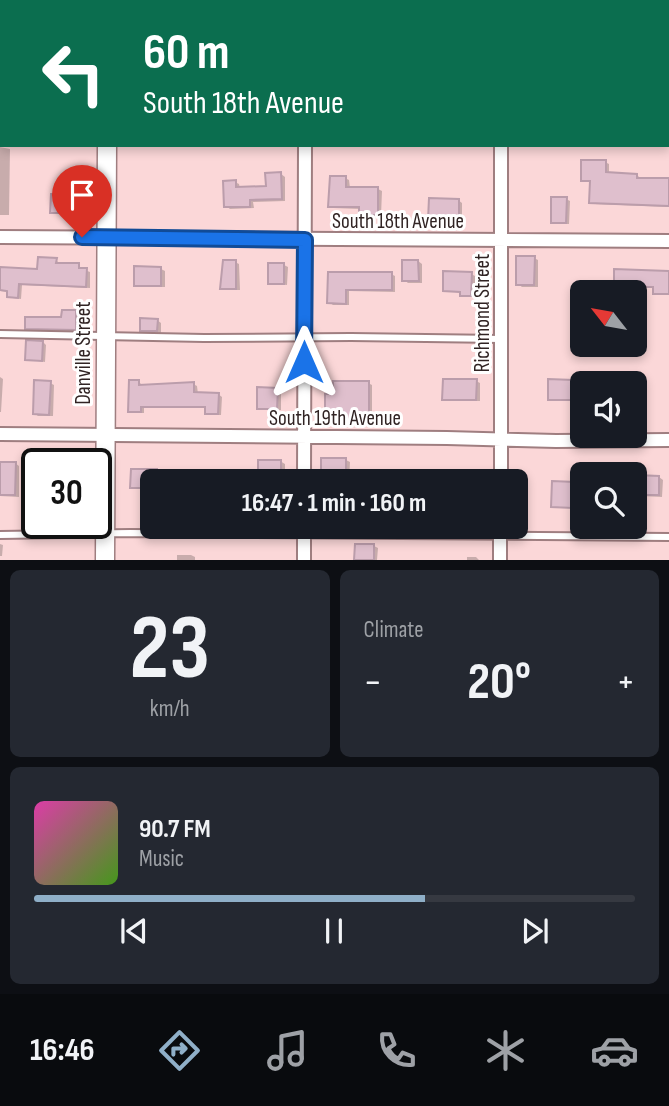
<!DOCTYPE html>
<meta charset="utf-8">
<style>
body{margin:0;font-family:"Sofia Sans Condensed",sans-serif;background:#242831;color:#f1f3f6;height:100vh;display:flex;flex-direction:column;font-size:26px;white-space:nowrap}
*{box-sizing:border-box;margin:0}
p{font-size:23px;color:#9ea1a6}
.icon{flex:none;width:38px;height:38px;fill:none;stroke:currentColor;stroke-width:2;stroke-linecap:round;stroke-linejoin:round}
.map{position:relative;height:560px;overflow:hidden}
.drawer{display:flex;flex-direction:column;gap:10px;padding:10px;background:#0d0f14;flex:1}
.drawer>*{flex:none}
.guide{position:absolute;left:0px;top:0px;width:670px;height:147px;box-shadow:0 4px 10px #0003;background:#0b6e4f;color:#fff;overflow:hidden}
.needle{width:46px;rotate:301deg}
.fabs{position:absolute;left:570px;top:280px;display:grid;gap:14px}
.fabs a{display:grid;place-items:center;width:77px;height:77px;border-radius:10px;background:#171b24;box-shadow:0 4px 10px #0003;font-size:35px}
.speed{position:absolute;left:21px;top:448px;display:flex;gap:14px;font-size:35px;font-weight:700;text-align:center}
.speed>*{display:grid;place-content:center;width:91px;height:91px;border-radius:50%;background:#171b24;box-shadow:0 4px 10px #0003;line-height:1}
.speed .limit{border:4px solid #111;border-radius:10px;background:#fff;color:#111}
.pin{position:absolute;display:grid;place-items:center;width:60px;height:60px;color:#fff;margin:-72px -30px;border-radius:50% 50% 50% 0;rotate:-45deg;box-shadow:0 0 7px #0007}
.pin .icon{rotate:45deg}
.me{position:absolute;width:77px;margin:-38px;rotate:0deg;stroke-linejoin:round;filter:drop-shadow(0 0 5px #0008)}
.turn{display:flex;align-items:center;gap:24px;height:147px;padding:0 28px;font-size:32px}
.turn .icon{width:91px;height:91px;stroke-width:2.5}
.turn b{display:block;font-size:49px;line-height:60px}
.big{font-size:52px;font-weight:700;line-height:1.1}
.drawer .tile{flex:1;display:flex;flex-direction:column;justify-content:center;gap:10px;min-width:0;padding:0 24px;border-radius:10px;background:#242831}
.drawer .dial{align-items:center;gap:0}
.dial b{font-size:91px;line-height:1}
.song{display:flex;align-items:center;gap:21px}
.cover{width:84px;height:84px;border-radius:10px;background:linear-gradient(135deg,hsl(320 70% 55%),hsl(100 70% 35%))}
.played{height:7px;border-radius:4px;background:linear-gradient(90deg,#8fafc8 65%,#363941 65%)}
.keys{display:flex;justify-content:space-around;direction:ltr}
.heat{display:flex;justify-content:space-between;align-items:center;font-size:38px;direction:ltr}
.drawer .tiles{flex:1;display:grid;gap:10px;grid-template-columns:1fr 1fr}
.tile:last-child{grid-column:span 2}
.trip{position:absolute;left:140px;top:469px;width:388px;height:70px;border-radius:10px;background:#171b24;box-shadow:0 4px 10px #0003;font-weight:700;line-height:70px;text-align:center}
.tabs{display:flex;height:112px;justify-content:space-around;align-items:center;background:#090b0e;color:#9ea1a6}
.tabs .icon{width:49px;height:49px}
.tabs .current{color:#8fafc8}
.tabs b{font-size:32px;color:#f1f3f6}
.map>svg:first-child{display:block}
.shadow{fill:#0003}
.building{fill:#dfbfcd;stroke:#bb9dab;stroke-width:2}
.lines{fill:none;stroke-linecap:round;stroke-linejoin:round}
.lane-casing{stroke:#9f7e80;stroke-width:10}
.street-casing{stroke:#9f7e80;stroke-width:16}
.secondary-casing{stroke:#9f7e80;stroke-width:21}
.lane{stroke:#fff;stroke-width:6}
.street{stroke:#fff;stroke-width:12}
.secondary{stroke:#fff;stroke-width:18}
.route-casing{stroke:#114b97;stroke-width:18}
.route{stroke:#1a73e8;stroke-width:12}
.labels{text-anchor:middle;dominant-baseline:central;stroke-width:6;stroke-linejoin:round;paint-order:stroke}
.street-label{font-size:21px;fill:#302323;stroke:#fff}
</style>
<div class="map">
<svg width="669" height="560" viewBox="0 0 669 560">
<rect width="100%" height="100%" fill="#fbd7d8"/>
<path class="shadow" d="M19,0H122L124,1L19,2Z
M146,0H163V2H146Z
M187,0H205V2H187Z
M272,0H303L304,2H272Z
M367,0H404V2H367Z
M437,0H462L437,2Z
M490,0H519V2H490Z
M567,0H669V4L668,2H567Z
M0,73H2V104H0Z
M0,147L10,149L9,215H0Z
M605,162L609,164V174L637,175L641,179L669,180V207L595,204L591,202V182L582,180Z
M281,174L285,177V201L253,202L254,208L230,209L226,206L235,182L239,184L240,189L268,188Z
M345,178L349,180L350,188L378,189L382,191L381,216H365L361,214V209L333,208L330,206Z
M78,196L82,198V214H56L52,212Z
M566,199L570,201L569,224H557L553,222Z
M458,200L462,203V222H455V225H440L430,219Z
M534,258L538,260V287H522L518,284Z
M56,260L60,264L78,265L82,269L90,272V288L22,285L21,299L13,298L9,296V292L0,291V269L39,271Z
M418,261L422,264V283H408L404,280Z
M235,262L239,264L240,290H226L222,288Z
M284,265L288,267L287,285L269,283Z
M161,269L165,271V287H140L136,285Z
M669,272V295H659L655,293V288H620L616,286Z
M330,274H391L395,276V292L349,291V305H333L329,302Z
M471,274L475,276V297H466L462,293L445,290Z
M63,311L80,314L79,331L31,330L27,328L63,319Z
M635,315L641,317V336H635Z
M157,320L161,323V333L142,330Z
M43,342L46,345L45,362L26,359Z
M0,377L3,379L1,412H0Z
M476,381L480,383V401H448L444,399Z
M139,382L143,386L193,384L197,386L198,394H218L222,397L221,415H210L207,413V408H144V413H134L130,411Z
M572,382L576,384V401H554L550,399Z
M50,383L54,385L53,416H38L34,413Z
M368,383L372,385V421H331L327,419Z
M277,389L281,392V410H263L259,408Z
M323,460H346L350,462L349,481H322Z
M280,461L285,464V481H225V473L260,472Z
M0,463H15L19,466V497L0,496Z
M377,471H387L391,476L475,472L479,474L478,481H377Z
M156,472L160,474V481H152V527L164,528L146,527L142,525L144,489L132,487Z
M659,477L663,480L662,497L641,496L637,494Z
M574,484L578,486L577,509L552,506Z
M29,506H37V522L28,519Z
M54,523H75V528L58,527Z
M0,544L3,545L2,556H0Z
M374,546L378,548L377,560H356Z
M177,555H191L195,557V560H177Z
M467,557H476L479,560H467Z"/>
<path class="building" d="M581,160H606V172L637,174V178H669V206L589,203L590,181H581Z
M281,172L282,199L250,200V207H224L223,181L236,180V187L266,186L265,173Z
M330,176H346V187H378V215H359V207H328Z
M51,194H79V213H50Z
M551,197H567L566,223H551Z
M429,198L459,199V220H451V224H435V220H428Z
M516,256H535L534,285H516Z
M38,257L57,258L56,263H79V268H87L86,287L19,284L18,298L7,297V291L0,290V267L37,269Z
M223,260H236V289H220Z
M402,260H418L419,281H402Z
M268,263H284V284H268Z
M134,266L161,267V286H134Z
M614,269L669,271V294H653V287H614Z
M443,271L472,272L471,296H460V292L443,291Z
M328,272H392V290H346V304L327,303Z
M62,310H76V330L25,329V317H61Z
M140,318L158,319L157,331H140Z
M26,340L43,341L42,361L25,360Z
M443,379H477L476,400H442Z
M548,379L573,380L572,400H548Z
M34,380L51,381L49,415L33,414Z
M129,380H139V385L194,382V392L219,393L218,414H205V407H141V412H128Z
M333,381H369V420H325V394H328V387H333Z
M257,387L278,388L277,409H257Z
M321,458H346V481H321Z
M258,460H281V481H258Z
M0,462H16L15,495H0Z
M131,469H157V481H152V526H141L142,488H130Z
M409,470H475V481H409Z
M636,475L659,476V495H635Z
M552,481L575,482L573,508L551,507Z
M355,544H374V560H354Z"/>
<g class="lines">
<defs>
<path id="lane" d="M0,137H2
M668,141H669
M0,334L204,338L351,337L501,339
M0,535L130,533L669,537"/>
<path id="street" d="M339,2V0
M0,237L669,241
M0,434L447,438L556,441L669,440
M304,481L305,145
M501,481V145
M304,560V527
M500,560V527"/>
<path id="secondary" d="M0,41H2
M668,44H669
M105,560L107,145"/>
</defs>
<use href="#lane" class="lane-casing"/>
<use href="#street" class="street-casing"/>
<use href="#secondary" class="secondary-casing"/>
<use href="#lane" class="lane"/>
<use href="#street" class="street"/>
<use href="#secondary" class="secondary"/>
</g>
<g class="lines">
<defs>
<path id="route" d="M82,237L305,240L304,362"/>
</defs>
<use href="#route" class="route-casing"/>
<use href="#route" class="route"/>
</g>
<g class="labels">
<g class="street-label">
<text x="398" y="221">South 18th Avenue</text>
<text transform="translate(482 313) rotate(-90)">Richmond Street</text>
<text transform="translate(83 353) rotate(-90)">Danville Street</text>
<text x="335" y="418">South 19th Avenue</text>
</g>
</g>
</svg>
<div class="fabs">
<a><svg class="needle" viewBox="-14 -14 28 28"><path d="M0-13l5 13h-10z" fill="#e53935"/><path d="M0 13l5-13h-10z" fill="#9ea1a6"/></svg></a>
<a><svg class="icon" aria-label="sound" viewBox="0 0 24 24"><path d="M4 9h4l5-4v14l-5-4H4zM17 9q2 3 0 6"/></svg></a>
<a><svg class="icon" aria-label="search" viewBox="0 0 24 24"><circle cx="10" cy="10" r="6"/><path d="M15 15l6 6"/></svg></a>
</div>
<div class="speed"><div class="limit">30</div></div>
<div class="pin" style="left:82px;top:237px;background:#d93025"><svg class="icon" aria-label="arrive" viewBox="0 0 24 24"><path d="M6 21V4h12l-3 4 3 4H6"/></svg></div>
<svg class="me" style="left:304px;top:362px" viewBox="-20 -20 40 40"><path d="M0-17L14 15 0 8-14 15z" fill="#1a73e8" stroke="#fff" stroke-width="4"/></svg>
<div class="trip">16:47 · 1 min · 160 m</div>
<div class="guide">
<div class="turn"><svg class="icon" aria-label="left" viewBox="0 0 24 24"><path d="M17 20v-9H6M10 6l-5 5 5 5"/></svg><div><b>60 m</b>South 18th Avenue</div></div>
</div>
</div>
<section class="drawer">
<div class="tiles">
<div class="tile dial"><b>23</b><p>km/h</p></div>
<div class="tile"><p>Climate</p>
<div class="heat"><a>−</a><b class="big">20°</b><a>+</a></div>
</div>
<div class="tile">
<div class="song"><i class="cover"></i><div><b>90.7 FM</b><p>Music</p></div></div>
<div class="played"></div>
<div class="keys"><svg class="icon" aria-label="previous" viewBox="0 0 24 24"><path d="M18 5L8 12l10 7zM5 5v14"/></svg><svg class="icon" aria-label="pause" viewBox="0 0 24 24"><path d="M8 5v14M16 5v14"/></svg><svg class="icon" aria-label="next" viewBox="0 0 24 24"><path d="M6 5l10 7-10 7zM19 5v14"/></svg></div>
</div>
</div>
</section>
<nav class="tabs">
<b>16:46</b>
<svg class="icon current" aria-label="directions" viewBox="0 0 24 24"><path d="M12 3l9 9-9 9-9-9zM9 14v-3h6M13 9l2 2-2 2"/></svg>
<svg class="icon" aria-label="music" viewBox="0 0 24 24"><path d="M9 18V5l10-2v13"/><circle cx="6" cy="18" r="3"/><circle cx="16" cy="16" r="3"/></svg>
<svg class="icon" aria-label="phone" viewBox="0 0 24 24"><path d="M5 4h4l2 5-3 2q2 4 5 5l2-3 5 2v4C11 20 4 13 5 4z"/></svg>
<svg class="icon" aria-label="climate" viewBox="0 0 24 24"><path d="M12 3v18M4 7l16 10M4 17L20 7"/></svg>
<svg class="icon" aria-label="car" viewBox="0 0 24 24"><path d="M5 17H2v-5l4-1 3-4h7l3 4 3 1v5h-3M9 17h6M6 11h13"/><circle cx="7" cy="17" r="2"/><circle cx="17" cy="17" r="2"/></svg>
</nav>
